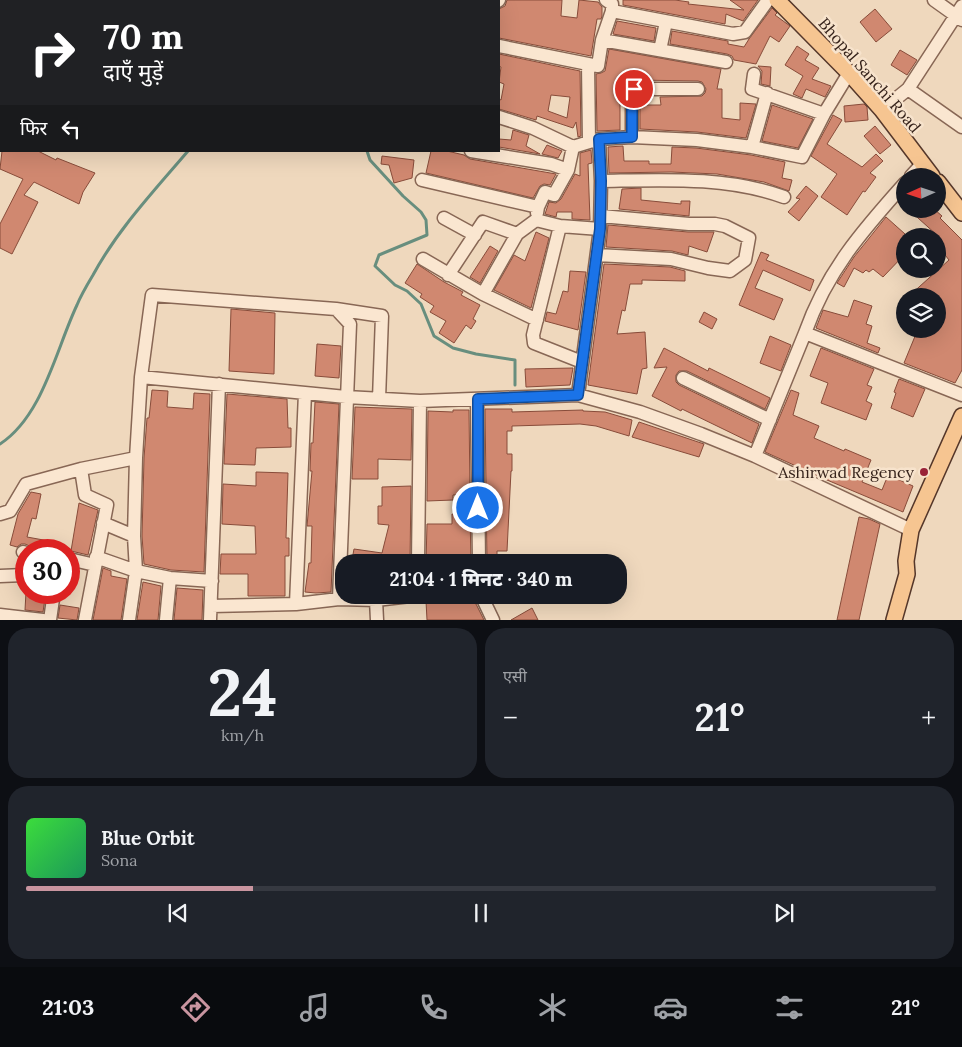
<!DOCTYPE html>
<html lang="hi">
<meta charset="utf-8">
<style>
body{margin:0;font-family:Lora,"Noto Sans Devanagari",serif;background:#20242c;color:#f1f3f6;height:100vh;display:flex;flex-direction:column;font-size:19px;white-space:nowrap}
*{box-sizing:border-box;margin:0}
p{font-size:16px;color:#9ea1a6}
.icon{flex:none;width:28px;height:28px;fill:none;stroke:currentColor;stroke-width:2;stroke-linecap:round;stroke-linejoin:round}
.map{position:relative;height:620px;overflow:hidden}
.panel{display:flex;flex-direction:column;gap:8px;padding:8px;background:#0d0f14;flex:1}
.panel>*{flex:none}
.hud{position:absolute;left:0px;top:0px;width:500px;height:152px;box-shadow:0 5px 20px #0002;background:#202124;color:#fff;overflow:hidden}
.needle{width:32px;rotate:267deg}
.controls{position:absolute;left:896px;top:168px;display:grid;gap:10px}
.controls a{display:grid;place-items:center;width:50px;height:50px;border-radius:50%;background:#171b24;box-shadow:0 5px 20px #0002;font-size:25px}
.speed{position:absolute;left:15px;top:539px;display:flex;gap:10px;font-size:25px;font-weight:700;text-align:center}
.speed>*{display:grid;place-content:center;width:65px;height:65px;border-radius:50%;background:#171b24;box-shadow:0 5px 20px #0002;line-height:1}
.speed .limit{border:8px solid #d22;background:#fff;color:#111}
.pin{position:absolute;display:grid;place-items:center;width:42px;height:42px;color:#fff;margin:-21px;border:2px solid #fff;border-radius:50%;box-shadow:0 1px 5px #0007}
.me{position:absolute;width:55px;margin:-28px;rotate:0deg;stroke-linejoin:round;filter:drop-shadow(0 0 4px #0008)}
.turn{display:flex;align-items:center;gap:18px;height:105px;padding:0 20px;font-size:22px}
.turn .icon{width:65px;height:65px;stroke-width:2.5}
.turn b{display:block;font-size:35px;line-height:42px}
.then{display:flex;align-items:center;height:48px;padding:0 20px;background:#0003;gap:10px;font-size:19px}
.big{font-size:38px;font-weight:800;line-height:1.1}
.panel .tile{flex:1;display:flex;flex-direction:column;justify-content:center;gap:8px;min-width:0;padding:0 18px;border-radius:20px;background:#20242c}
.panel .dial{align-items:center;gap:0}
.dial b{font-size:65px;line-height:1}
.song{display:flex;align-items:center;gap:15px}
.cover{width:60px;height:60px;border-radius:8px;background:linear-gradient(135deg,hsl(120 70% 55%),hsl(150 70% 35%))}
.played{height:5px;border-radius:2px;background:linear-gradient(90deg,#c995a0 25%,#363941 25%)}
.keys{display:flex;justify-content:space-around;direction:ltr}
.heat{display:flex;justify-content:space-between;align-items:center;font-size:28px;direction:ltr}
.panel .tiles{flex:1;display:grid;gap:8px;grid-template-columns:1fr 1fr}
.tile:last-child{grid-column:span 2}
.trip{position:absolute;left:335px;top:554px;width:292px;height:50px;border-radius:20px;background:#171b24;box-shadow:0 5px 20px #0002;font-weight:800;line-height:50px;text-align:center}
.tabs{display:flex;height:80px;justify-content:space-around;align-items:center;background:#090b0e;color:#9ea1a6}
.tabs .icon{width:35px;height:35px}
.tabs .current{color:#c995a0}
.tabs b{font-size:22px;color:#f1f3f6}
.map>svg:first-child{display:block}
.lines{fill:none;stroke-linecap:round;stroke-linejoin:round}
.stream{stroke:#688e7e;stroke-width:3}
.building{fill:#d08870;stroke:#884c3a;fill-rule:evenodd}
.minor-casing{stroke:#886755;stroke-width:15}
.major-casing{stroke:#55372a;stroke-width:18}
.minor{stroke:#fae6d0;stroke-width:12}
.major{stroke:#f6c591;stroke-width:15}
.route-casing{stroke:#114b97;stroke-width:12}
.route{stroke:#1a73e8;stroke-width:9}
.poi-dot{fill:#992338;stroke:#f7e3cc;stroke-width:2}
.labels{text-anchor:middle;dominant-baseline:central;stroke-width:5;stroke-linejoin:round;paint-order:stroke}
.street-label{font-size:16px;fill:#36231b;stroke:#f7e3cc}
.poi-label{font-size:16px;fill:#36231b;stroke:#f7e3cc;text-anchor:end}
</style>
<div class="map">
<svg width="962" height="620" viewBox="0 0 962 620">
<rect width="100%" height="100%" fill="#efd8bd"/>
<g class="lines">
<path class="stream" d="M315,1V0
M367,151L370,160L403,196L421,212L426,220L427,235L379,255L375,266L395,285L407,291L421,304L434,336L453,348L476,354L515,360V385
M0,444C43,416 56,349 77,305C81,295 87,285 93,275C118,229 154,191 188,151"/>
</g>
<path class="building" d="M507,0H562L561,16L577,18L579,0L598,2L602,7V16L601,19H597L591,56L499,38V9L505,6Z
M623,0H675L689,2L688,4L744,10L730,0H758L743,21L726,14L725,24L623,5Z
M772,8L777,13L775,15L790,26L779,42L770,36L756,64L734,60L732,56L727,54L670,44L672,31L728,41V44L744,47L749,39Z
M875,9L892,29L876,42L860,22Z
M617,21L656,28L654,41L613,34Z
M797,46L809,54L805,60L819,68L812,79L831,86L825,97L806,89L802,98L793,94L803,76L785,65Z
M609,49L721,69L717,89H722V118L740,120V103L756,104L746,138L697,132L640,129V105H661L660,97L702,96L705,93L706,89L702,82L698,81L635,80L629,83H620V130L597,131L596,74L601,73L605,71Z
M900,50L917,60L907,75L891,65Z
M499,54L580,71L581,136L578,137L576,122L573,128L537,116L536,120L499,109V99L501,100L504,84L499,82L501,67L499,66ZM551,95L570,97L567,118L548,111Z
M758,66L771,67L770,86L761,84L762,71Z
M864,104L867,107L868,120L845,122L844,106Z
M772,105L813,119L798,148L762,141Z
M833,115L842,120L827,144L862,167L876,154L883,161L870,173L876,177L865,192L863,191L847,215L821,197L837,174L811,156Z
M875,126L891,145L880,154L864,136Z
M513,130L529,135L526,146L540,154L499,147V139L511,140Z
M547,145L562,151L558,158L542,154Z
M623,146L624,161H649V164H671L672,147L696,148L751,155L785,162L782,178L792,180L789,191L764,182L717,174L671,172L609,173L608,147Z
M591,150L592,163L588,164L590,220L572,219V212H557L556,217L545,214L549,202L556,203L561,199L575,174L580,176V153Z
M2,151H38L56,160L57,158L95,173L83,192L79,204L34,182L24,195L38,202L12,254L0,248V224L23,179L0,169Z
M431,151H447L464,155L470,159L556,174L550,185L544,184L540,186L533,198L426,173Z
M382,156L414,160L412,178L394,183L389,165L381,164Z
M806,186L818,196L799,221L788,212L800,199L796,198Z
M641,188V200L681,204V201H690L689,216L619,209L622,189Z
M908,209H934L942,216L940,218L962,240V370L955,383L904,363L918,329H938V296H909L949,260L938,246V236Z
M886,217L905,234V254L883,277L873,269L869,272L866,270L863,273L854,268L844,287L837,283L854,257Z
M608,225L688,232H714L707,252L689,246L688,255L672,251L606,247Z
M536,232L549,238L531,308L494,290L514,255L525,261Z
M490,246L498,251L480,283L470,277Z
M761,252L769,255L766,260L814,280L810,291L763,270L755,288L783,299L774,320L739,305Z
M417,264L444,282L463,292L461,295L480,305L473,319L476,321L471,329L466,325L454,343L439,333L446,321L430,312L434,306L420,297L422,294L405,283Z
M604,264L670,267L685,271V281L642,280V284H630L625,311L622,310L617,334L645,332L647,368L642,369L637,394L588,385Z
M570,271L586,272L578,330L545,321L547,312L556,314L563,291L568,292Z
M854,300L872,306L866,324L872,326L867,343L880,348L878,353L816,328L823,310L848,317Z
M231,309L275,313L274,374L229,371Z
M704,312L717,319L712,329L699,322Z
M770,336L791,345L781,371L760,363Z
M317,344L341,346L339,378L315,376Z
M664,348L708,371L709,368L770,398L765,409L687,371H679L676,375V382L679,385L759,424L752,443L682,409L681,411L652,396L667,367L654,368Z
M821,348L874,369L867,385L872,387L866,401L872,404L866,420L821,403L828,383L810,376Z
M573,368L570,385L526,387L525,369Z
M899,379L925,389L913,417L891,408L896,393L894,392Z
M152,390L168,391L167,407L193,409L194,393L210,394L204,572L171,570L144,564L142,536L144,458L147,418H149Z
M791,390L799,393L793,415L819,426L814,438L844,451L845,449L871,460L862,482L882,490L888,475L913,486L903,512L827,480L765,452Z
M227,394L287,399L288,428H291V447L256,448L255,465L224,464Z
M315,402L339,404L331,592L316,593L305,592L309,563H311L312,526H307L312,471H310L311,443H313Z
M355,407L412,409L411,460L378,459V479H352Z
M485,409H512V412L583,410V411L605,412L632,420L629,436L596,426L580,424L512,426V431H507V454H512V471H511L507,551H497V562H487Z
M453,410H469L470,494L453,495V500L427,501L428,411L453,412Z
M639,422L704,444L699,457L632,437Z
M256,472L288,473L286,538H289V556H285V596H248V574H220L221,554H256L255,526L222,524L223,484L256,486Z
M411,486L410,562H373L352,560L354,549L382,553L389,525L378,524V506H382V487Z
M31,492L41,494L36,519L32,518L27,537L49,541L47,550H33L32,547L25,544H21L17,547L10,545L18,514Z
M79,503L98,510L88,555L71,551Z
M452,514H470L471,562H426L427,524H452Z
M859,517L869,519L880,524L859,620H837Z
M103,568L111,571V576L127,579L121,620H93Z
M143,582L161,586L158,620H137Z
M177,588L203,590L202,620H174Z
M26,592H46L43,612L25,610Z
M437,600V602L453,601V603L473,602L476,604L484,620H427L426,601Z
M60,605L79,608L77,620L58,618Z
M532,608L538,620H511Z"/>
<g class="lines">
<defs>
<path id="minor" d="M181,0L183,1
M606,0L612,4V11L733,34L745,32L768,0
M934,0L962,20
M90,1L92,0
M242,1L243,0
M451,1L452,0
M498,1L499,0
M602,40L726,62
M499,46L598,66L602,40L612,11
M660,50L666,22
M0,59H1
M588,64L589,142
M754,74L752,89L824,114
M908,89L962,127
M882,110L908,89L962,6
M499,117L533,128L573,147L599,139L632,137L697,140L752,147L802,157L824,114L849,73
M632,137V91L634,89H698
M752,147L767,93
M471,151L551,164L568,170
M911,176L922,164
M422,180L538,207
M601,181C662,180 726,176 784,197
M537,213L538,207L545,192L554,195L568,170L573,147
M444,218L475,235
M560,226L533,335L534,343L582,362
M597,255L671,259L708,268L730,271L745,260L749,238L725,226L715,224H689L601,216
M423,259L483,294L537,320
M448,275L483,222L517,234
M483,294L517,234L536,220L560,226L600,229
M336,309L350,324L339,599
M805,333C827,271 862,231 905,183
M141,377L346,397L420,401L578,395L640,412L701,434L755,456L911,530
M683,378L770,420
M578,395L600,229L601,181L599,139
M477,399L479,562
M755,456L805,333L962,395
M81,469L85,495L107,505L85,620
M0,514L10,511L26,484L81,469L136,458
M103,523L134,536
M23,552L26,553
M96,557L136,571L170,578L212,581
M69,559L95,565
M418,562L420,401
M0,576L24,575
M481,595L493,620
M376,600L377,620
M296,604L305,393
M211,606L296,604L339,599L376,600L419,595
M0,615L43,620
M50,620L54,592
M129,620L136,571L134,536L136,458L141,377L152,295L336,309L382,316L379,399
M166,620L170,578
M210,620L219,384"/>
<path id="major" d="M777,0L849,73L882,110L932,176
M938,182L962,213
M894,620L907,574L906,561L911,530L962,416"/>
</defs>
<use href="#minor" class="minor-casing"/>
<use href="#major" class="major-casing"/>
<use href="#minor" class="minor"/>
<use href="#major" class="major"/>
</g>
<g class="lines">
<defs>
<path id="route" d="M478,508V399L578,395L600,229L601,181L599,139L632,137V90L634,89"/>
</defs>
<use href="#route" class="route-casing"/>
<use href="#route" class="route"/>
</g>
<circle class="poi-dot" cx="924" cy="472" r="5"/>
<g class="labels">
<g class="street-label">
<text transform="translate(870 75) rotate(49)">Bhopal Sanchi Road</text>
</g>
<g class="poi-label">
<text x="914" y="472">Ashirwad Regency</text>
</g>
</g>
</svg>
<div class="controls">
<a><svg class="needle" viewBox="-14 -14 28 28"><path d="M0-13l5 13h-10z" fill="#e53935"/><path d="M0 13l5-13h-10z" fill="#9ea1a6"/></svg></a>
<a><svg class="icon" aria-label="search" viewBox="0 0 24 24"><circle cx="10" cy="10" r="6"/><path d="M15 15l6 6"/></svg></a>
<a><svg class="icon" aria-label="layers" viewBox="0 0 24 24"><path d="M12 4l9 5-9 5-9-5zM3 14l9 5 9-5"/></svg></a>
</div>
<div class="speed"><div class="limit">30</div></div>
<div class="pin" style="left:634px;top:89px;background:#d93025"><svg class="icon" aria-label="arrive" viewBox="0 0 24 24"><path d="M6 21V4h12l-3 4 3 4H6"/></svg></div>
<svg class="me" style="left:478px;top:508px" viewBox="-20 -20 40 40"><circle r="17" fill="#1a73e8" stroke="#fff" stroke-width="3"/><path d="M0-11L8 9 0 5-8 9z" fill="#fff"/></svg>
<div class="trip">21:04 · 1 मिनट · 340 m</div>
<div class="hud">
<div class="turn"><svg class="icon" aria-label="right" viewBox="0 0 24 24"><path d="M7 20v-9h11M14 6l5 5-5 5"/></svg><div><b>70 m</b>दाएँ मुड़ें</div></div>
<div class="then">फिर<svg class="icon" aria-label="left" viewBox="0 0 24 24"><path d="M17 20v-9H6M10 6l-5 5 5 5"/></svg></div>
</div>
</div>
<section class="panel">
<div class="tiles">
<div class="tile dial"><b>24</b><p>km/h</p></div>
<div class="tile"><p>एसी</p>
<div class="heat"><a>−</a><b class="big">21°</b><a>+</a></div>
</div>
<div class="tile">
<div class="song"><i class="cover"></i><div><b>Blue Orbit</b><p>Sona</p></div></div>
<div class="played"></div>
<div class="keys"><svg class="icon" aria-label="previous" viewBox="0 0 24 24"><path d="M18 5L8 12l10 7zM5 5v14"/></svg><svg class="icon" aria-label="pause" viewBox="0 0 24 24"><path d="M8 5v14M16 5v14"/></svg><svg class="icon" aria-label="next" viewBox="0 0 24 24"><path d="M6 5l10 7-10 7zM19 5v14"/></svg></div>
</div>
</div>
</section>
<nav class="tabs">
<b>21:03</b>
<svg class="icon current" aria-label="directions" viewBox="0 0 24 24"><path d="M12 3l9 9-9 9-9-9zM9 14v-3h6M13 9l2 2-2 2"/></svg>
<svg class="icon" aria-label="music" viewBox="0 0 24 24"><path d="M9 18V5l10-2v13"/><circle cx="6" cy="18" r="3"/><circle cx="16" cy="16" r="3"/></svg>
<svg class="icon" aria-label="phone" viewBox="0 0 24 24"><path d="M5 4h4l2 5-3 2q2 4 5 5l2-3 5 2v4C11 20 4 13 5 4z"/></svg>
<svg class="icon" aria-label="climate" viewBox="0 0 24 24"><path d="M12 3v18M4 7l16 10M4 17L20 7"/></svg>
<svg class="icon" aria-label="car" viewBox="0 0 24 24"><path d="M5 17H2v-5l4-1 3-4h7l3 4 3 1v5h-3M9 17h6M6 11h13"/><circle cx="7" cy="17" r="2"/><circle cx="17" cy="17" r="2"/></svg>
<svg class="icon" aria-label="filters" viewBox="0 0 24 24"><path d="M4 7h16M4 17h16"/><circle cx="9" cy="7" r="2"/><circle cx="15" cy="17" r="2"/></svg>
<b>21°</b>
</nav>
